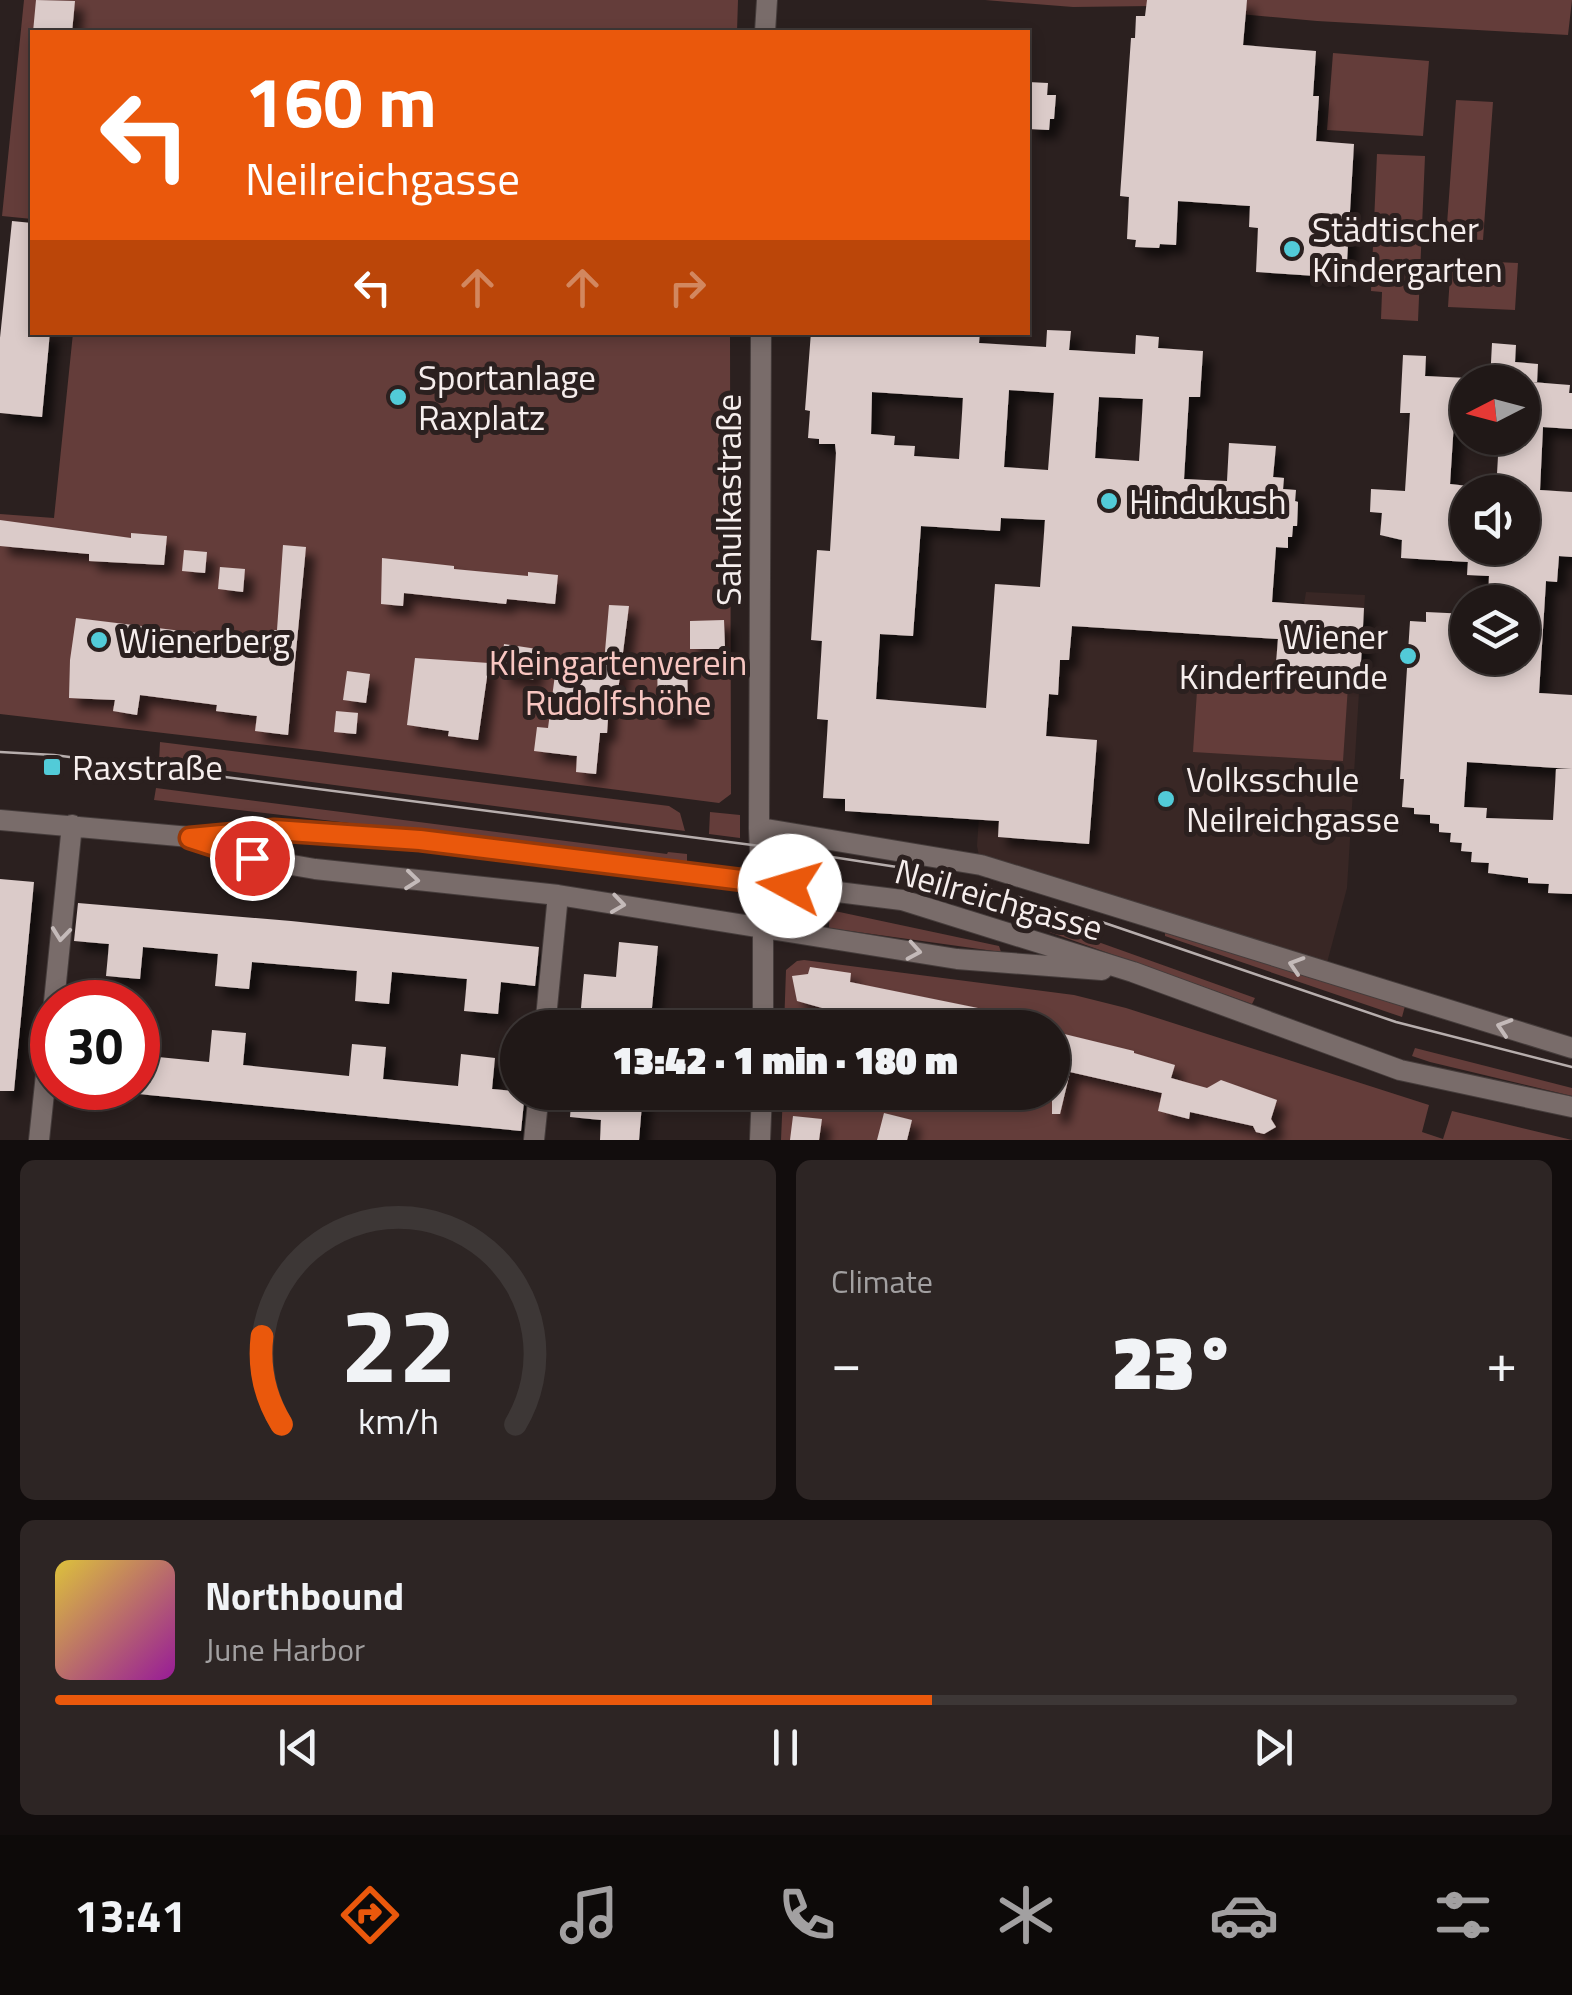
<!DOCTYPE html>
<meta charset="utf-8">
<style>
body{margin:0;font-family:"Titillium Web",sans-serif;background:#2d2524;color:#f1f3f6;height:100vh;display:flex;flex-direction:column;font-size:38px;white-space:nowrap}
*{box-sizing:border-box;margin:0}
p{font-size:32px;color:#a2a0a1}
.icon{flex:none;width:55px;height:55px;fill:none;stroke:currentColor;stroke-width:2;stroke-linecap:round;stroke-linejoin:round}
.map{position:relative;height:1140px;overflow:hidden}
.details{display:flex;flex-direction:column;gap:20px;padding:20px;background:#120d0d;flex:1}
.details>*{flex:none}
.top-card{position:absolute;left:30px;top:30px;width:1000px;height:305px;border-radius:0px;box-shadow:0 5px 15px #0003,0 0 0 2px #3d3736;background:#ea580c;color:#fff;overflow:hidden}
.needle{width:65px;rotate:264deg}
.buttons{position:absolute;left:1450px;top:365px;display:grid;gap:20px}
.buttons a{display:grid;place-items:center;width:90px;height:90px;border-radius:50%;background:#201817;box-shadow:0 5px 15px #0003,0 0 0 2px #3d3736;font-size:50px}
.speed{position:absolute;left:30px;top:980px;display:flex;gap:20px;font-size:50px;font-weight:700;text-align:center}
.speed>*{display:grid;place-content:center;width:130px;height:130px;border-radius:50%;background:#201817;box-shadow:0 5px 15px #0003,0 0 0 2px #3d3736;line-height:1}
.speed .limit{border:15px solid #d22;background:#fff;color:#111}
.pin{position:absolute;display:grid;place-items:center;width:85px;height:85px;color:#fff;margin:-42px;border:5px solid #fff;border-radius:50%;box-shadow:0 2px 10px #0007}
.me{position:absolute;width:110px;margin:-55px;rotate:276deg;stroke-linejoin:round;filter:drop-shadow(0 0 8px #0008)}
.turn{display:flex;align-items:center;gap:35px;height:210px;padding:0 50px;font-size:45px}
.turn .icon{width:130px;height:130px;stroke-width:2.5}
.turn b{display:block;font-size:70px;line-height:85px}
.lanes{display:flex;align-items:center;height:95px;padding:0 50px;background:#0003;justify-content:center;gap:50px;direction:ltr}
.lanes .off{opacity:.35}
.big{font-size:75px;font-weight:800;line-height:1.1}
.details .widget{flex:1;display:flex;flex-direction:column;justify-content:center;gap:15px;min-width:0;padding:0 35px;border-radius:15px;background:#2d2524}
.details .dial{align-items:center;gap:0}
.dial svg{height:260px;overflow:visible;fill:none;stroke:#3d3736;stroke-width:7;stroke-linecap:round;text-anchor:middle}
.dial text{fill:#f1f3f6;stroke:none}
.song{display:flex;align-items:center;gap:30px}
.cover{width:120px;height:120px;border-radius:15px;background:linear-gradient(135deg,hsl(50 70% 55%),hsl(300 70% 35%))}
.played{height:10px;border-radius:5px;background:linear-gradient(90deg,#ea580c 60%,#3d3736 60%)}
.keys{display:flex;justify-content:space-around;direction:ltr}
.heat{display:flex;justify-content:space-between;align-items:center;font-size:55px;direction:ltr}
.details .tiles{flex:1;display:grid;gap:20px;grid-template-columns:1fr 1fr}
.widget:last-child{grid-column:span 2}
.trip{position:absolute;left:500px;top:1010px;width:570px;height:100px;border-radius:50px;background:#201817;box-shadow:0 5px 15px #0003,0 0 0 2px #3d3736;font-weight:800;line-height:100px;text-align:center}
.tabs{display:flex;height:160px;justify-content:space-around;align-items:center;background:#0d0a09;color:#a2a0a1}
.tabs .icon{width:70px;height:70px}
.tabs .selected{color:#ea580c}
.tabs b{font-size:45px;color:#f1f3f6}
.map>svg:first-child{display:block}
.built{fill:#392725}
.green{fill:#643d3a}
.building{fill:#dbcbc9;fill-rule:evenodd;filter:url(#shadow)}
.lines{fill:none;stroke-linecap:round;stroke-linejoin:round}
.street-casing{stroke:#453c3b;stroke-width:22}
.street{stroke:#796c6a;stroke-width:20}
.tram{stroke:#b7aead;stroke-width:2.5}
.oneway{stroke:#c4bab9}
.route-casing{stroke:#983908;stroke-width:25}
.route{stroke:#ea580c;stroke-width:18}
.poi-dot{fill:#52cbd8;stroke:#2b201f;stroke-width:4}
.labels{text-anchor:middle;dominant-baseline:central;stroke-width:10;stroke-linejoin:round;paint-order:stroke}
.poi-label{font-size:35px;fill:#f6eeed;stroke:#2b201f;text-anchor:start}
.street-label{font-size:35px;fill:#f6eeed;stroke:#2b201f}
.park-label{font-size:35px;fill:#f8c6c1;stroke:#2b201f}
</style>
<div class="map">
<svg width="1572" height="1140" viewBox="0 0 1572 1140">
<defs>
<filter id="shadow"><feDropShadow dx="9" dy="9" stdDeviation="5" flood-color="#0009"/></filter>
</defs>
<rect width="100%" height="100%" fill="#2b201f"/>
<path class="built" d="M995,584L1304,604L1306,592L1365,595L1347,888L1324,974L981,865L977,846Z"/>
<path class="green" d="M24,0H738L737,32H32V219L2,216Z
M985,0H1572L1568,35L1317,21L1152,6L1073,7Z
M1333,53L1429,61L1423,136L1327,130Z
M1456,100L1493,102L1483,240L1446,238Z
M1377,154L1425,156L1418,321L1381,319L1382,292L1371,291Z
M1451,260L1518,263L1515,310L1448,307Z
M73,333H730L731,794L719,803L318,751L0,714V514L54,518Z
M1198,676L1348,686L1343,761L1193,752Z
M160,742L669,806L680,813L685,831L159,762Z
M156,788L667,854L668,852L687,854V863L154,800Z
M710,812L740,815V838L709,834Z
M830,910L999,946L1001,952L829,928Z
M1008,915L1073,933L1255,998L1252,1004L1007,917Z
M1165,933L1405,1006L1402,1017L1165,936Z
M804,960L1074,995L1126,1008L1429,1105L1422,1132L1443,1139L1452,1111L1572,1140H781L783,1093L1052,1092V1028L784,1027L786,970L797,961Z
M1415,1048L1572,1088V1096L1430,1062L1412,1056Z"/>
<path class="building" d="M36,0L75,1L72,32H33Z
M1147,0H1247L1243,45L1316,51L1313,96H1319L1316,141L1354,144L1346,278L1256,272L1258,228L1249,227L1250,206L1178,201L1176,245L1160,244L1159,248L1135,247L1136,240L1127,239L1129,197L1120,196L1131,38H1135L1136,16H1145Z
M1028,82L1048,83L1047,95H1056L1054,119H1050L1049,130L1028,129Z
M12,221L32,223V332H50L42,417L0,413V338Z
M1047,330L1071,331L1069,350L1135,354L1136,335L1159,337L1158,348L1203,351L1200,397H1189L1184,479L1227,481L1229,443L1276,446L1273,477L1284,478L1283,489L1296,490L1295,501L1298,502L1297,526H1293L1292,537H1288V548L1276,547L1272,602L1364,608L1360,680L1275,674L1278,639L1072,626L1069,660H1060L1058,695L1049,694L1046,736L1097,740L1089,844L998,837L999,821L845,811V799L823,798L828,720L817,719L822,641L811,640L817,550L830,551L836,453L835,444H819V439L808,438L810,411L805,410L811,332H980L979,343L1046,347ZM1009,390L1054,393L1048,470L1004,467ZM872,392L963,398L959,459L914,456L915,446L894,445L895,436L871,434ZM1099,397L1143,399L1139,461L1095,458ZM1001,518L1045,520L1040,587L995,584L986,708L876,699L880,634L913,636L921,526L1000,531Z
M1492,343L1516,345L1515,362L1538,364L1537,382H1531L1570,385L1569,393H1572V429L1543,427L1540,490L1572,492V557L1559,556L1557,582L1546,581L1539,693L1572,695V769L1467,762L1464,807L1487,808L1486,818L1553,820L1556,769H1572V894L1548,893L1549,884L1528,883V878L1488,873L1489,863L1471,862L1472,852L1461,851L1462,843L1450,842L1451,833L1439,832V824L1430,823V815L1414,814V808L1402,807L1404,779H1400L1410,621L1426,622V612L1468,614V658H1522V602H1488L1489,576L1467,575L1469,548H1522V492H1496L1499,438H1522V382H1490Z
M1403,355L1426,356L1425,376L1468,378V423L1454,422L1450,484L1468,486V562L1401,558L1402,540L1380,535L1382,513L1370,512L1371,489L1405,491L1410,413H1400Z
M0,520L131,538V533L167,536L164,565L89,561V554L0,546Z
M283,545L306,547L288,735L255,731L257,716L216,711L217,705L140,695L137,715L113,711L115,700L69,698L70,660L76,618L272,642L274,630H277Z
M184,550L207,552L205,573L182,571Z
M382,558L454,566V569L528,576V572L558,575L555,604L507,599L506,604L404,593L403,606L381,604Z
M220,567L245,569L243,592L218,589Z
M609,605L629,606L618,691L610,690L607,733H600L596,774L576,772L577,756L534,751L537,727L548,728L556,667L588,671L589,661L604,663Z
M724,620L725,649H690V621Z
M504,644L537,649L533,680L500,675Z
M687,655L688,718H658L657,656Z
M415,658L489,663L478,740L448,736L449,731L407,725Z
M347,671L370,674L366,703L343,700Z
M336,711L358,713L356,734L334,732Z
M0,879L34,882L14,1091H0Z
M78,903L291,921L539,947L535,986L501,982L498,1014L464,1011L467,979L392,972L389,1004L355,1001L357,971L252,962L249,989L215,986L218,954L143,947L140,979L106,976L109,944L74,941Z
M619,942L658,946L650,1028H612L613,1011L581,1008L584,974L616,977Z
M810,967L851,973L850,982L978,1008L977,1010L1016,1019L1015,1028H917L896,1023L895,1028H887L831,1018L833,1011L797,1001L792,976L808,974Z
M212,1030L246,1033L243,1065L349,1076L352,1044L386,1047L383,1079L458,1086L461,1054L495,1058L492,1089L525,1092L521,1131L138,1094V1055L209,1062Z
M1052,1031L1134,1051V1053L1175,1065L1171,1078L1207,1088L1221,1080L1277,1100L1271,1119L1276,1127L1264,1134L1256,1132L1253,1126L1190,1112L1189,1119L1158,1111L1162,1093L1070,1072L1060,1114H1052Z
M572,1092H643L639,1140H600L601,1120L570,1117Z
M884,1113L912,1120L907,1140H877Z
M793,1116L822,1119L819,1140H790Z"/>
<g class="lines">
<defs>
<path id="street" d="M765,32L767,0
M761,332L759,828L763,926V1028
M0,820L190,837L274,831L420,840L902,900L1133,972L1400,1070L1572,1107
M759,828L981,865L1572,1048
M201,841L252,858L315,869L558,895L957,959L1102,970
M54,1002L72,825
M545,1028L558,895
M39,1140L52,1018
M534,1140L539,1092
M760,1140L762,1092"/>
</defs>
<use href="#street" class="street-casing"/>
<use href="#street" class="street"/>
<path class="tram" d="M0,752L54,755L760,846L897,867L1001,892L1093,919L1396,1022L1572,1067"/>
</g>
<defs><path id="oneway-chevron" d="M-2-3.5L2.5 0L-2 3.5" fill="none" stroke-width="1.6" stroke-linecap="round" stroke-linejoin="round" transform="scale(2.5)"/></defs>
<g class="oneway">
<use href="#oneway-chevron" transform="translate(412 880) rotate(6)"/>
<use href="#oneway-chevron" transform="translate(618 904) rotate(8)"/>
<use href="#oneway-chevron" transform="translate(61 934) rotate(96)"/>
<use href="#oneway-chevron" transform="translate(914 951) rotate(10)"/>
<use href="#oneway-chevron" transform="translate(1296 965) rotate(-162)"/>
<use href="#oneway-chevron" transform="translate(1504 1027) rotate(-162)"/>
</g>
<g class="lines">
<defs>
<path id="route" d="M252,858L190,838L274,830L420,840L790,886"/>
</defs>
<use href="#route" class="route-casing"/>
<use href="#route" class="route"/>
</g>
<g class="poi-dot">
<circle cx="1292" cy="249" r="10"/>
<circle cx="398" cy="397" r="10"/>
<circle cx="1109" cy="501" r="10"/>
<circle cx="99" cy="640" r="10"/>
<circle cx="1408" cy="656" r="10"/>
<rect x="42" y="757" width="20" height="20" rx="5"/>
<circle cx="1166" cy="799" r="10"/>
</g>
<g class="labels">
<g class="poi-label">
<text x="1312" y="229">Städtischer<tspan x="1312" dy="40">Kindergarten</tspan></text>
<text x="418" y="377">Sportanlage<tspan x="418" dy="40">Raxplatz</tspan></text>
<text x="1129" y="501">Hindukush</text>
<text x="1388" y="636" text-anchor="end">Wiener<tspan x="1388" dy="40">Kinderfreunde</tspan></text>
<text x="119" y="640">Wienerberg</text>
<text x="72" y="767">Raxstraße</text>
<text x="1186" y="779">Volksschule<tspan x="1186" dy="40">Neilreichgasse</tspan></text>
</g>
<g class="street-label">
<text transform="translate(728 500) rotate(-90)">Sahulkastraße</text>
<text transform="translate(999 899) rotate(16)">Neilreichgasse</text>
</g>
<g class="park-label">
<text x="618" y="662">Kleingartenverein<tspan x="618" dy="40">Rudolfshöhe</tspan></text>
</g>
</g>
</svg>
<div class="buttons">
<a><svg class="needle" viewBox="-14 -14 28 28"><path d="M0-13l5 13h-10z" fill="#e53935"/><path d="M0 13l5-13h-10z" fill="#a2a0a1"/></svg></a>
<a><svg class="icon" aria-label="sound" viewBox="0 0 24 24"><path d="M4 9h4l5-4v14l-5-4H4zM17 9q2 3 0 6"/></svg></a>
<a><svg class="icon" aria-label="layers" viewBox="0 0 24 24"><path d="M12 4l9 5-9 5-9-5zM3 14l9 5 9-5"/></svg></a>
</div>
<div class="speed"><div class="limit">30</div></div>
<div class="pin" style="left:252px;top:858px;background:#d93025"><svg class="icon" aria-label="arrive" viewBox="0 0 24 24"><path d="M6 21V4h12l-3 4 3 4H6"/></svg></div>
<svg class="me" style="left:790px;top:886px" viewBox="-20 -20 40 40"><circle r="19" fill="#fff"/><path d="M0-13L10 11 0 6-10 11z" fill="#ea580c"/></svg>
<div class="trip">13:42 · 1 min · 180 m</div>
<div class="top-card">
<div class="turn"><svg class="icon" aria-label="left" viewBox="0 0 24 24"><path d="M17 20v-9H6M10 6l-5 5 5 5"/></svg><div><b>160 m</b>Neilreichgasse</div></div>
<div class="lanes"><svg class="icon" aria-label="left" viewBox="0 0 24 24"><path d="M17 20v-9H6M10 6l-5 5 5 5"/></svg><svg class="icon off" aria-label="ahead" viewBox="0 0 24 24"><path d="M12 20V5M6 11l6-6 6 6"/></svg><svg class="icon off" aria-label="ahead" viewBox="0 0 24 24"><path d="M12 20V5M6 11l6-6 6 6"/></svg><svg class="icon off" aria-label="right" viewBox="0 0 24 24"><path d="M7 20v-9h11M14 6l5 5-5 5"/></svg></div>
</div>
</div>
<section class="details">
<div class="tiles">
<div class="widget dial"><svg viewBox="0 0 100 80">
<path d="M14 69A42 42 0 1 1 86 69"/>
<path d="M14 69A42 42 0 0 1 8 42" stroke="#ea580c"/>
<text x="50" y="56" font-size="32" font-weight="700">22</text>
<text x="50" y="72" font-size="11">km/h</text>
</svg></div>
<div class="widget"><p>Climate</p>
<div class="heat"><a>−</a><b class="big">23°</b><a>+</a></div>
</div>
<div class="widget">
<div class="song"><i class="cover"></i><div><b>Northbound</b><p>June Harbor</p></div></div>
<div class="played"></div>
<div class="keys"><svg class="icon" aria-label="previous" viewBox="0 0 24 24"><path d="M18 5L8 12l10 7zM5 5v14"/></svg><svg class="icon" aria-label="pause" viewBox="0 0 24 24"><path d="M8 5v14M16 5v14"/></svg><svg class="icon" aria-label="next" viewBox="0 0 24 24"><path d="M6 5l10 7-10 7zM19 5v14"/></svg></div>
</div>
</div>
</section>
<nav class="tabs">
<b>13:41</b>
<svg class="icon selected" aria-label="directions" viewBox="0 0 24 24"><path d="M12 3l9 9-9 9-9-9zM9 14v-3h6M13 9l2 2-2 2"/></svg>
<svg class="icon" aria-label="music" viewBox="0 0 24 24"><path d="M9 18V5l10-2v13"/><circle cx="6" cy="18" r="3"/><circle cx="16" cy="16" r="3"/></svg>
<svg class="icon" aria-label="phone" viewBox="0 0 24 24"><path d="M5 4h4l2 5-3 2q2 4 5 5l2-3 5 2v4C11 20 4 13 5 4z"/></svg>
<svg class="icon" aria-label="climate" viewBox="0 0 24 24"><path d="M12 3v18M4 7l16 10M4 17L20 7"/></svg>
<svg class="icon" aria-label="car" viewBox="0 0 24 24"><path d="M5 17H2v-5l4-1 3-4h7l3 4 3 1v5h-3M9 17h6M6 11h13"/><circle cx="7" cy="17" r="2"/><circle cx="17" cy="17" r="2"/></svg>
<svg class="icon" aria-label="filters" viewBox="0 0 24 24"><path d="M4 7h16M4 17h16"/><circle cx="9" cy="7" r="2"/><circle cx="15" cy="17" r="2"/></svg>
</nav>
